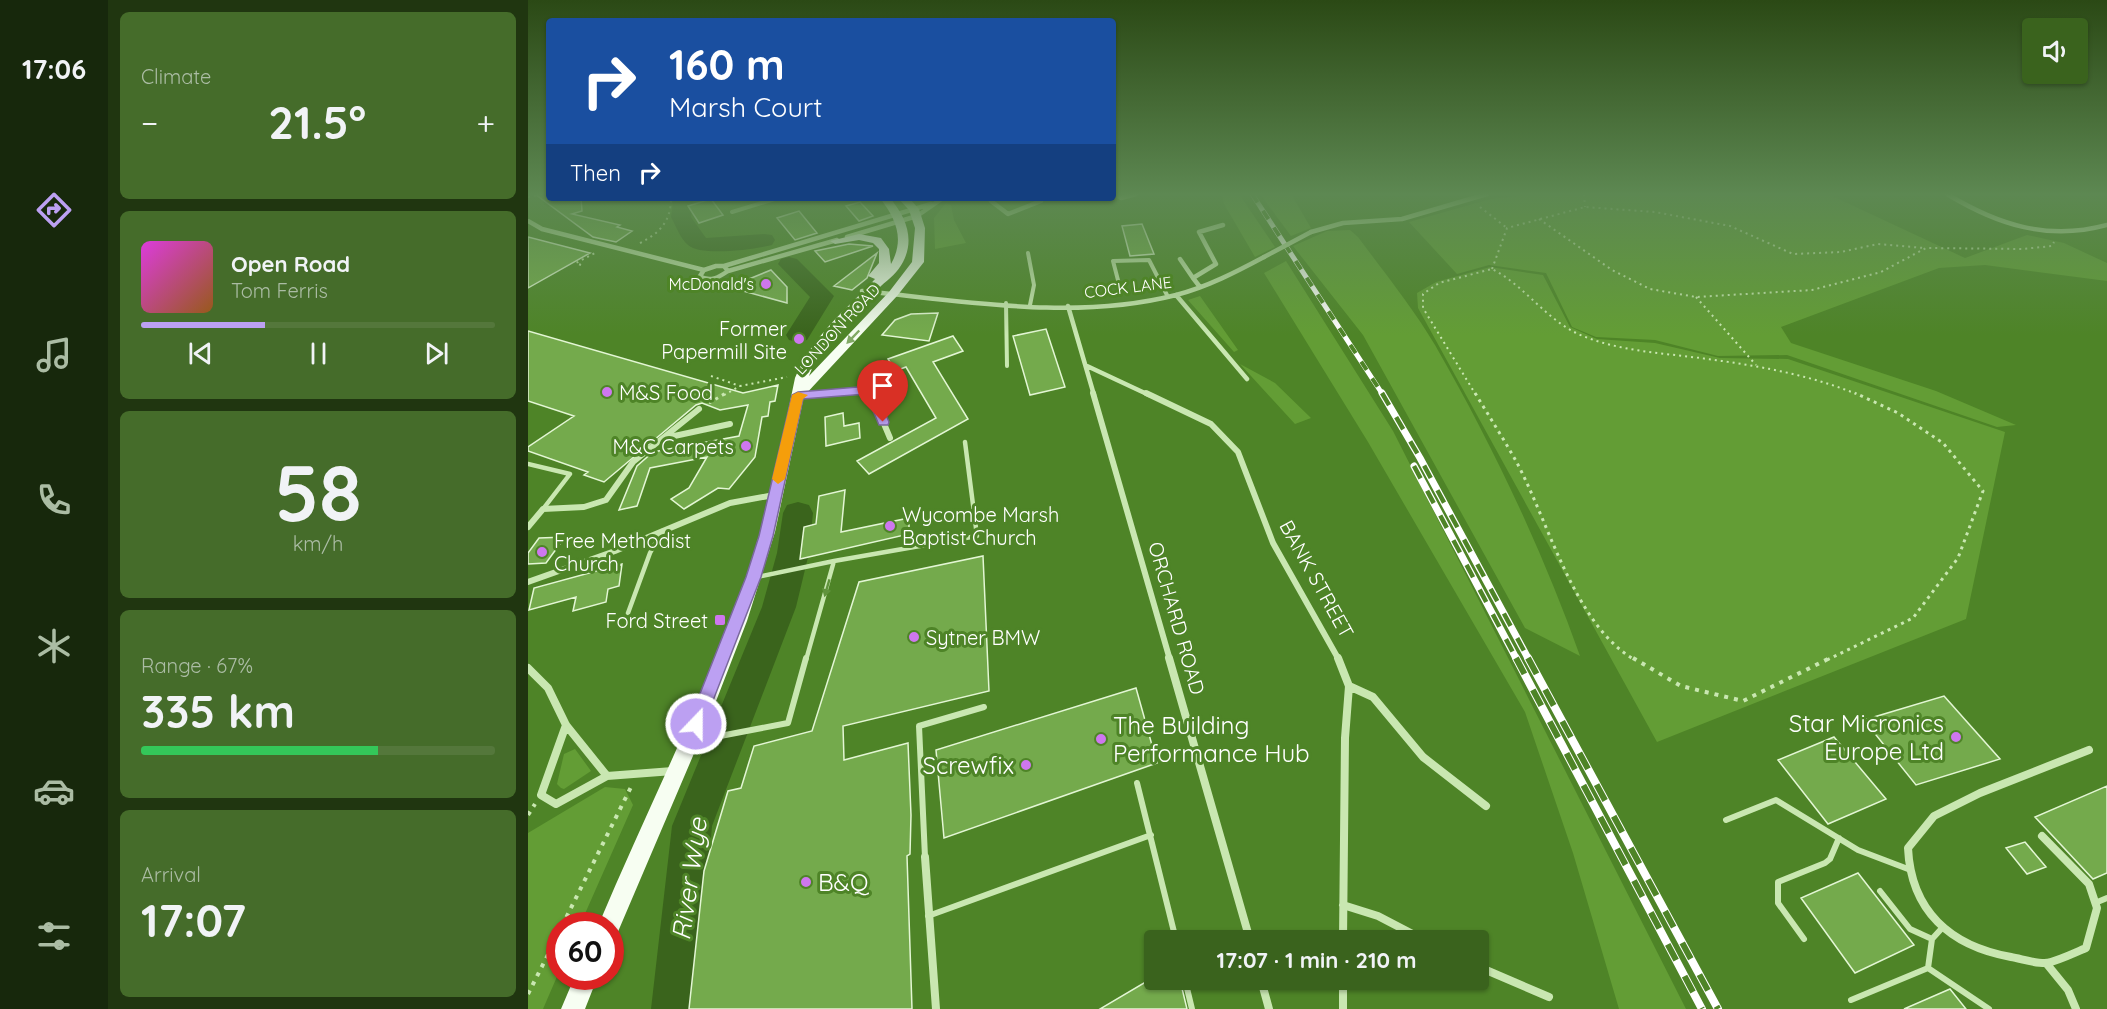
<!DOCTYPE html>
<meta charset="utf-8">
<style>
body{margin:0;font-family:Quicksand,sans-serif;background:#456c2a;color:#f1f3f6;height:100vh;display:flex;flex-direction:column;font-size:22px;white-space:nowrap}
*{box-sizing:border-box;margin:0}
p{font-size:20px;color:#abbca4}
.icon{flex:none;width:33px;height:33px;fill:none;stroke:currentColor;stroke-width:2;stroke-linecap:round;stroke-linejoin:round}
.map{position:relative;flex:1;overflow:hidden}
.details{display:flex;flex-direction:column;gap:12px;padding:12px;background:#203610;width:420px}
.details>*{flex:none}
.banner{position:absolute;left:18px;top:18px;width:570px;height:183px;border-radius:6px;box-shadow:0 2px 4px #0004;background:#1a4fa0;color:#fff;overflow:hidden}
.tools{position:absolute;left:1494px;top:18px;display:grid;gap:12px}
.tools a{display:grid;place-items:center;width:66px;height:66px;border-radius:6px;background:#3a631d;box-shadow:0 2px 4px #0004;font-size:30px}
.speed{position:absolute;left:18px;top:912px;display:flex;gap:12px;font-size:30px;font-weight:700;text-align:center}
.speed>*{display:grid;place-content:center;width:78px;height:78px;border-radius:50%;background:#3a631d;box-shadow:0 2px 4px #0004;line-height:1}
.speed .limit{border:9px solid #d22;background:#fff;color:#111}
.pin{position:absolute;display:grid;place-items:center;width:51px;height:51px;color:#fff;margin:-62px -26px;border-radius:50% 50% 50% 0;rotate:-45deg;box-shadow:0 0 6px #0007}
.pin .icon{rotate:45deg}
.me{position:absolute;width:66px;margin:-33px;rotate:22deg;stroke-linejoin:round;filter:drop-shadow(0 0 4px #0008)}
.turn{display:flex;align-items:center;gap:21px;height:126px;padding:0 24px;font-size:27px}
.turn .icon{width:78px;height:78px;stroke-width:2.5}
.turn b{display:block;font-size:42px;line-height:51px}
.then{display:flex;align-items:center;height:57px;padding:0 24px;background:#0003;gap:12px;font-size:22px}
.big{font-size:45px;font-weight:700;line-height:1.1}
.details .card{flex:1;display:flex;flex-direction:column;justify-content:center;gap:9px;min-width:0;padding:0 21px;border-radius:9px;background:#456c2a}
.details .dial{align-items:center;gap:0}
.dial b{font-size:78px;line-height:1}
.song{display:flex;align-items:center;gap:18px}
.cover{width:72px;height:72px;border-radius:9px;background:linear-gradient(135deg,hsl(300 70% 55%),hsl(30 70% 35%))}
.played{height:6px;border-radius:3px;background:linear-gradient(90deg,#bca0f2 35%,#54773b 35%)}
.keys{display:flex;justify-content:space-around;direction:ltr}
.heat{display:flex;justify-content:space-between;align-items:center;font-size:33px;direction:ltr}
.charge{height:9px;border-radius:4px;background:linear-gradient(90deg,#34c759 67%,#54773b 0)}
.trip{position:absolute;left:616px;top:930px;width:345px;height:60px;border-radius:6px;background:#3a631d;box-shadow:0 2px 4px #0004;font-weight:700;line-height:60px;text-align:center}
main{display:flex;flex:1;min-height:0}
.dock{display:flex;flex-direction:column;width:108px;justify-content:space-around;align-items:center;background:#17280c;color:#abbca4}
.dock .icon{width:42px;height:42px}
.dock .on{color:#bca0f2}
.dock b{font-size:27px;color:#f1f3f6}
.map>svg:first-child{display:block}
.green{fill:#639d35}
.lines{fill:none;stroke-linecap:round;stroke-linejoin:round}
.river{fill:#3a641c;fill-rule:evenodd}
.building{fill:#74aa4c;stroke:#e3f6d4;stroke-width:1.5}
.path-far2{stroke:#c9e7b1;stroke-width:2;stroke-dasharray:2 4;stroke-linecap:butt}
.path-far1{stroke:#c9e7b1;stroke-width:3;stroke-dasharray:3 4.5;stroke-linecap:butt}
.path{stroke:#c9e7b1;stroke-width:4;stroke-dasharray:4 6;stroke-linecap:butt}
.lane-far2{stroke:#c9e7b1;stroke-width:4}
.lane-far1{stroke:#c9e7b1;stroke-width:4.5}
.lane{stroke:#c9e7b1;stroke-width:6}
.street-far2{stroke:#c9e7b1;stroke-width:4.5}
.street-far1{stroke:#c9e7b1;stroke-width:6}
.street{stroke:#c9e7b1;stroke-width:8}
.primary{fill:#f7fef2;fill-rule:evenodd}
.rail-far2-casing{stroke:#fff;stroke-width:5}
.rail-far1-casing{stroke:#fff;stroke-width:7}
.rail-casing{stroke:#fff;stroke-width:8}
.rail-far2{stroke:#4e8427;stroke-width:4;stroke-dasharray:10;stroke-linecap:butt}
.rail-far1{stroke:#4e8427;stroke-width:4.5;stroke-dasharray:14;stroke-linecap:butt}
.rail{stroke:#4e8427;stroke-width:6;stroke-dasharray:18;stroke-linecap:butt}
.street-bridge{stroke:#c9e7b1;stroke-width:4.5}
.oneway{fill:#81a964}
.oneway2{fill:#60933c}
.route{fill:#bca0f2;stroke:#7a689d;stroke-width:1.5}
.slow{fill:#f59e0b}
.poi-dot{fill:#ce77ef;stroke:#4e8427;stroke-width:2}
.labels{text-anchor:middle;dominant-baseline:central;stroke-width:6;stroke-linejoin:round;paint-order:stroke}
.far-poi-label{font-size:16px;fill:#fff;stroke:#4e8427;text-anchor:end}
.far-street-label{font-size:16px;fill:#fff;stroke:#4e8427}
.poi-label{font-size:20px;fill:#fff;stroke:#4e8427;text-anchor:start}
.street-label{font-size:20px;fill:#fff;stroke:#4e8427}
.near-poi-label{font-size:24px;fill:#fff;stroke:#4e8427;text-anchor:end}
.near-water-label{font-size:26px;font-style:italic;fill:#fff;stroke:#4e8427}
</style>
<main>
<nav class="dock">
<b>17:06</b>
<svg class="icon on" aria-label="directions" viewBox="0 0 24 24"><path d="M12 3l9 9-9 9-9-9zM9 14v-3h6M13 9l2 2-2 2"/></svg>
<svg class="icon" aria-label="music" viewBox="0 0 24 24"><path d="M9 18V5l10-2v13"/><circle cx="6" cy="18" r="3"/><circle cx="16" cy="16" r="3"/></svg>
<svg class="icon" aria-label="phone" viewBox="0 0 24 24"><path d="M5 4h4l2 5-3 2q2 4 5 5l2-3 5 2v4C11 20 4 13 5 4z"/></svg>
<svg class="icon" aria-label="climate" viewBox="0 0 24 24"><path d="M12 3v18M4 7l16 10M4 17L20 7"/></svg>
<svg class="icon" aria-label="car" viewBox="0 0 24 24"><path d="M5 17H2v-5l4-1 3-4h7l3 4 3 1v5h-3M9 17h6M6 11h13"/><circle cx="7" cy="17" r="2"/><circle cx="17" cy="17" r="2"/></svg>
<svg class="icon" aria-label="filters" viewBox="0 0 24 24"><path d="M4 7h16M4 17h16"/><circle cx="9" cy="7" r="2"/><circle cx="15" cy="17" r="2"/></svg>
</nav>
<section class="details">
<div class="card"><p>Climate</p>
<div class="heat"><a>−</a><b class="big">21.5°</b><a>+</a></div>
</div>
<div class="card">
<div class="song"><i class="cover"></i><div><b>Open Road</b><p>Tom Ferris</p></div></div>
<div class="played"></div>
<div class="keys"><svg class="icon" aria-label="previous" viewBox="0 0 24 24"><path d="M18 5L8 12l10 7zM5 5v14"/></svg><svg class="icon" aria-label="pause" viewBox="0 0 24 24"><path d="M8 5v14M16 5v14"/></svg><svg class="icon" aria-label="next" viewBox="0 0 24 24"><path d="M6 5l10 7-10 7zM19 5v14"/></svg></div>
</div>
<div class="card dial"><b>58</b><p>km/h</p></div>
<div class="card"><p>Range · 67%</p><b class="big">335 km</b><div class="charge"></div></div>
<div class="card"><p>Arrival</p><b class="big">17:07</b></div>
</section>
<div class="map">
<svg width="1579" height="1009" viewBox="0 0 1579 1009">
<rect width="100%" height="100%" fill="#4e8427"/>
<path class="green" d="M694,194H711L747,247L727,257L696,204Z
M732,194H763L783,228L763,236Z
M1009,194H1300L1437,258L1499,235L1536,243L1579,263V281L1457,265L1411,268L1253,327L1263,343L1408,391L1488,425L1469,427L1259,355L1190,356L1127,340L1068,337L1044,327L1018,273L961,265L929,274L881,222L963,199Z
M418,203L423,205L426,220L438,243L407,249L406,218Z
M822,230L830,237C856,272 885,308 907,345C964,444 1014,549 1052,656L997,628L835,335L765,246L799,231Z
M758,261L865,431L1158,1009H1091L1045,853L997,712L840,442L736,273Z
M962,267L1015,275L1042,327L1069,339L1127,343L1192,358L1260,359L1477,432L1438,619L1129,742L890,308L889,293L908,282Z
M672,296L710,350L706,352L660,300Z
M712,364L747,383L783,418L767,424Z
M47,749L63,771L36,789L33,788L29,784L36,754Z
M77,787L97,789L105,805L52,925L32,926L31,972L15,1009H0V833Z"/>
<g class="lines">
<path class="river" d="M146,198H166L163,217L178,238L236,234L244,235L247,240L244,245C227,249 173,257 160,245C152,238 148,226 143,217Z
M261,257L269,259L306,296L279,340L270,342L261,340L258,335L282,297L250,264L253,259Z
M270,502L281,505L285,513L281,553L268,607L184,826L169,1009H123L144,826L234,607L249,553L255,513L259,505Z"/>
</g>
<path class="building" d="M7,194H21V198H53L54,211L44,214L92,225L89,227L104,231L88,242L65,237Z
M183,199L195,215L171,223L160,206Z
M332,202L345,216L331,221L318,206Z
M271,211L289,233L267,240L249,218Z
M614,224L626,254L602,256L594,226Z
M0,237L62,253L0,288Z
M321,244L345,246L297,262L287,251Z
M349,253L339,278L324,290L306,286Z
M243,270L259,287V303L201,287Z
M410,313L401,341L354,335L367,320L383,314Z
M518,329L537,387L502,395L485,336Z
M0,331L215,393L250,385L247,401L242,402L240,416L234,417L227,457L201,489L190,488L156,509L143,499L161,488L179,457L122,468L109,506L91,510L109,466L125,452L211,436L220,405L192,410L174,403L168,405L76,482L56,475L60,472L0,451V447L46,416L0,401Z
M425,336L435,351L405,362L440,419L341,474L329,461L408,418L378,367L367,371L360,359Z
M315,413L316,426L331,423L332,438L298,446L297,417Z
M317,490L313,532L381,518V534L272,559L276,527L288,524L291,496Z
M37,537L18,563L0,564V553L11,538Z
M455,556L461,691L315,726L316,760L380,743L383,815L382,854L379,856L384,1009H161L176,871L200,791L213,788L226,746L284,731L331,582Z
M94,564L91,586L80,589L78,602L45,611L48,597L1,610L6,588Z
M608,688L629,763L416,838L408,750Z
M1416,696L1472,759L1388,785L1336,720Z
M1306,737L1358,799L1300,824L1250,760Z
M1579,786V873L1565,879L1507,817Z
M1497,842L1518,867L1499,874L1478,848Z
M1330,873L1386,945L1327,973L1273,898Z
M621,980H652L659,1009H572Z
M1422,989L1438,1009H1376Z"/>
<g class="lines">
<path class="path-far2" d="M1056,194L1057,207
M0,197L13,194
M952,207L979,228
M1011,219L1084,270L1122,289L1168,297L1284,290L1353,272L1398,248L1494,249L1524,246L1526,242
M112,243C132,233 143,221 143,198
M53,265L48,263L67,253
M964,269L979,228L1057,207L1127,212L1202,226L1265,254L1313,252L1350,244L1396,248
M1168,297L1228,365
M183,376L212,386
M196,395L212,386L259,377
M948,395L895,308V294L911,283L964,269C998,286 1019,322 1055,336C1092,351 1133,353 1172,358C1226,365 1280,374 1331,395"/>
<path class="path-far1" d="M947,393C961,416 975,438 988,461C1021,522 1046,625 1107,660
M181,403L198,393
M1299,660L1385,618L1430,558L1455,491L1415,443L1370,413L1327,393"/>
<path class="path" d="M1105,658L1153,686L1215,701L1302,658
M0,815L7,804
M34,926L103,787
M0,994L32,931"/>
<path class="lane-far2" d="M204,212L250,198
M500,253L506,285L502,305
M591,284L585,261L621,260L640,297
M478,303L479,366"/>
<path class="lane-far1" d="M0,464L42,474L15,509
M306,561L449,536L437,442
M229,577L306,561L278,660
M100,613L122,553L134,531"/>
<path class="lane" d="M166,741L260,723L278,658
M609,783L648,940
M1198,820L1248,800L1330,850L1380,869
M397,857L391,726L456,707
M1352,891L1382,929L1404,939
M1567,903L1579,898
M400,916L623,835
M1415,927L1404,939L1400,968L1461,1009
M1276,939L1250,903V882L1297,863L1302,859L1311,838
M657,980L664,1009
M1323,1000L1400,968"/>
<path class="street-far2" d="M587,194L593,198L608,194
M1419,194C1470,225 1520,241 1579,225
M465,198L463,201L480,214L513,201
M0,221L14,229L176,270
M783,232L815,223L874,219L959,194
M319,237L389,216L415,198
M652,259L665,278
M188,266H196L200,271C191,277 182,283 172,276L176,270Z
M196,266L403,204
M200,271L309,240
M672,287L665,278L688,264L671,232L695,225
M334,291C437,301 546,321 648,295C679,287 708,272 736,257
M648,295L719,379
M540,306L566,395
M559,366L621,395
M270,395L342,390L344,395"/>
<path class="street-far1" d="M343,393L362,438
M565,393L642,660
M618,393L683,424L710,452L745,543L811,660
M270,395L292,393
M137,438L202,424
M0,527L15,509L56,507L78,500L105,462L171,409
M0,582L87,551L202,503L246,495"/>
<path class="street" d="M641,658L722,940
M810,658L821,686L817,738L815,940
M0,668L20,688L38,725L79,776L145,771
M821,686L845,697L895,757L958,806
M38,725L13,795L28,804L79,776
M1514,836L1561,884L1569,908L1558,948C1546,953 1532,960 1519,963C1509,964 1494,959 1483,957C1422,946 1383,911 1380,848L1406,816L1452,793L1561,750
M397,857L408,1009
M815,905L850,916L896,940
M1518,963L1540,990L1548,1009
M951,967L1021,997
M733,980L741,1009
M815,980V1009"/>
<path class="primary" d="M352,198H362C378,217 387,239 375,262C370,272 361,279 353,286C326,314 295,339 281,376L361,292L384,262L387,228L381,210L370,198H381L391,209L397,228L396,262L369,296L276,396L247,532L219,621L185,709L89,934L82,936V926H70C119,809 177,697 218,577C240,513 253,445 267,378C284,336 317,311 347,279L340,276L351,263V249L345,243L331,240L307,244L302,241L331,234L353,238L361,249L363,264C377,239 368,219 352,198Z
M47,976H70L57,1009H33Z"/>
<defs>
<path id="rail-far2" d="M724,194L855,395"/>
<path id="rail-far1" d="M854,393L892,458L1001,660
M886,466L989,660"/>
<path id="rail" d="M988,658L1174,1009
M1000,658L1190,1009"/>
</defs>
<use href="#rail-far2" class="rail-far2-casing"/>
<use href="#rail-far1" class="rail-far1-casing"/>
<use href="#rail" class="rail-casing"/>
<use href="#rail-far2" class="rail-far2"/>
<use href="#rail-far1" class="rail-far1"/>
<use href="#rail" class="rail"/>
<path class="street-bridge" d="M736,257L783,232"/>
</g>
<defs><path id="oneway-solid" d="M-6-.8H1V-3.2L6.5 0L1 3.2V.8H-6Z" transform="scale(1.5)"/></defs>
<use class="oneway" href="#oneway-solid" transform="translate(325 337) rotate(134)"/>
<use class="oneway2" href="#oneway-solid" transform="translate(299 588) rotate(106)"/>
<linearGradient id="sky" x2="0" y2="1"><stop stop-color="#2b4915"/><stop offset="0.58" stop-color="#5d8852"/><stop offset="1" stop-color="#5d8852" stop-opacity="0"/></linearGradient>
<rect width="1579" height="335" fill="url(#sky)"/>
<path class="route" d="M342,386L348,390L361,422L360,425H351L338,394L275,399L245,536L233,577L174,729L168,731L162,729L160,724L218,577L231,536L264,395L270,392Z"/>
<path class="slow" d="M270,392L280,395L275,399L257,479L250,484L244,479L264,395Z"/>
<g class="poi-dot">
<circle cx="238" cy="284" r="6"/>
<circle cx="271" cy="339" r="6"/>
<circle cx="79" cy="392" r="6"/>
<circle cx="218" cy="446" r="6"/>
<circle cx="362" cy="526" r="6"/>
<circle cx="14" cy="552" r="6"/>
<rect x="186" y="614" width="12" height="12" rx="3"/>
<circle cx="386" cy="637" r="6"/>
<circle cx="1428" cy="737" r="6"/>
<circle cx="573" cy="739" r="6"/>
<circle cx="498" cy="765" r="6"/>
<circle cx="278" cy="882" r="6"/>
</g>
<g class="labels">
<g class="far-poi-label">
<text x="226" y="284">McDonald's</text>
</g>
<g class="far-street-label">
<text transform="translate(600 287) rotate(-7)">COCK LANE</text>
<text transform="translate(309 329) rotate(-47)">LONDON ROAD</text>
</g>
<g class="poi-label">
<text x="259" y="328" text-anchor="end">Former<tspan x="259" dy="23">Papermill Site</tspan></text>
<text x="91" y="392">M&amp;S Food</text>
<text x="206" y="446" text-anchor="end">M&amp;C Carpets</text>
<text x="374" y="514">Wycombe Marsh<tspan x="374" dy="23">Baptist Church</tspan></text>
<text x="26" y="540">Free Methodist<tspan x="26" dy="23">Church</tspan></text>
<text x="180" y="620" text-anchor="end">Ford Street</text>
<text x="398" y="637">Sytner BMW</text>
</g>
<g class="street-label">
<text transform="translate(789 579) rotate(61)">BANK STREET</text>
<text transform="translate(649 618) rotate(74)">ORCHARD ROAD</text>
</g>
<g class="near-poi-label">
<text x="1416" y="723">Star Micronics<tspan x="1416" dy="28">Europe Ltd</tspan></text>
<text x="585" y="725" text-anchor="start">The Building<tspan x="585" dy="28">Performance Hub</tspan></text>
<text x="486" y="765">Screwfix</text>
<text x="290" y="882" text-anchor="start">B&amp;Q</text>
</g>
<g class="near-water-label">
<text transform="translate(161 879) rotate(-82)">River Wye</text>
</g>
</g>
</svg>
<div class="tools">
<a><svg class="icon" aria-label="sound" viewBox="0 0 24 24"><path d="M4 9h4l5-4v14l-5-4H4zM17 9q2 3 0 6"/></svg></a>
</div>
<div class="speed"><div class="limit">60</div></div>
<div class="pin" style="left:355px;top:422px;background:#d93025"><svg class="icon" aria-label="arrive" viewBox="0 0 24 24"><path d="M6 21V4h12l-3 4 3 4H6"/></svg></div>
<svg class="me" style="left:168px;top:724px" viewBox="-20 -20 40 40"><circle r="17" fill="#bca0f2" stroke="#fff" stroke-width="3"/><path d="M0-11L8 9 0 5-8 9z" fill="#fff"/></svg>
<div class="trip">17:07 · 1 min · 210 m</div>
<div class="banner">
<div class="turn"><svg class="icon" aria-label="right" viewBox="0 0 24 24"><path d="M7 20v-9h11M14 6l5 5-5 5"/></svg><div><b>160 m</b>Marsh Court</div></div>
<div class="then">Then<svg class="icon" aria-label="right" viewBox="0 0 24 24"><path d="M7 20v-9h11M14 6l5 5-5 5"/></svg></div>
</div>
</div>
</main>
